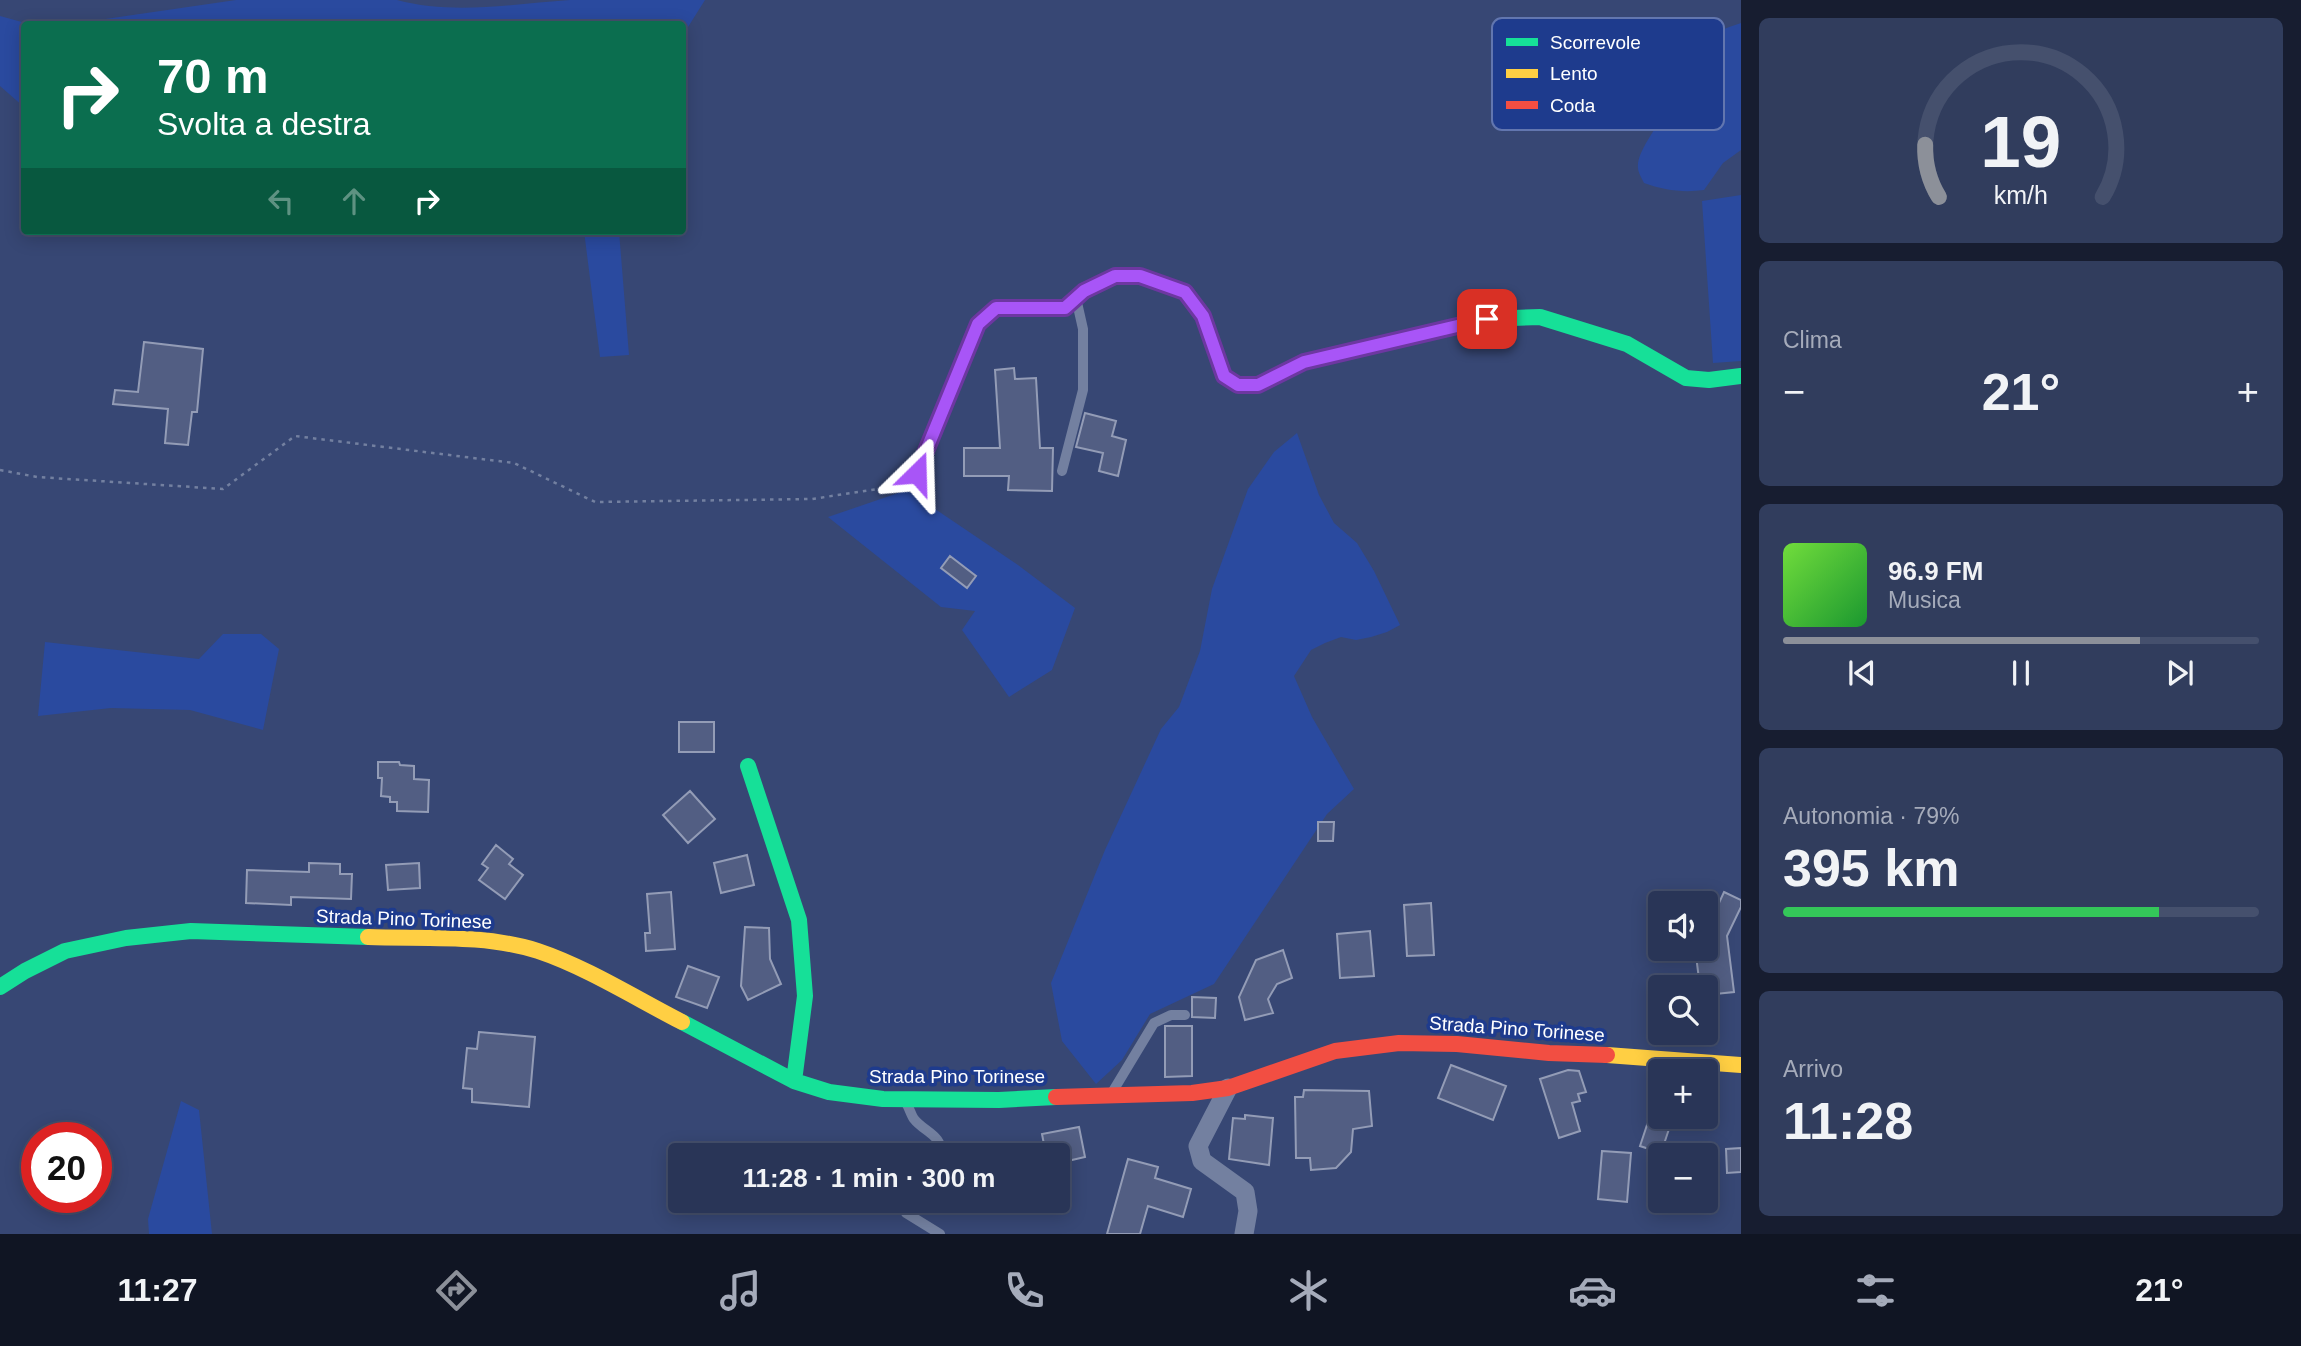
<!DOCTYPE html>
<html lang="it">
<meta charset="utf-8">
<style>
body{margin:0;font-family:Arial,sans-serif;background:#313d5d;color:#f1f3f6;height:100vh;display:flex;flex-direction:column;font-size:26px;white-space:nowrap}
*{box-sizing:border-box;margin:0}
p{font-size:23px;color:#a5abba}
.icon{flex:none;width:38px;height:38px;fill:none;stroke:currentColor;stroke-width:2;stroke-linecap:round;stroke-linejoin:round}
.map{position:relative;flex:1;overflow:hidden}
.sheet{display:flex;flex-direction:column;gap:18px;padding:18px;background:#171d30;width:560px}
.sheet>*{flex:none}
.banner{position:absolute;left:21px;top:21px;width:665px;height:214px;border-radius:7px;box-shadow:0 4px 18px #0003,0 0 0 2px #45506d;background:#0b6e4f;color:#fff;overflow:hidden}
.controls{position:absolute;left:1648px;top:891px;display:grid;gap:14px}
.controls a{display:grid;place-items:center;width:70px;height:70px;border-radius:7px;background:#293557;box-shadow:0 4px 18px #0003,0 0 0 2px #45506d;font-size:35px}
.speed{position:absolute;left:21px;top:1122px;display:flex;gap:14px;font-size:35px;font-weight:700;text-align:center}
.speed>*{display:grid;place-content:center;width:91px;height:91px;border-radius:50%;background:#293557;box-shadow:0 4px 18px #0003,0 0 0 2px #45506d;line-height:1}
.speed .limit{border:10px solid #d22;background:#fff;color:#111}
.pin{position:absolute;display:grid;place-items:center;width:60px;height:60px;color:#fff;margin:-30px;border-radius:14px;box-shadow:0 4px 10px #0006}
.me{position:absolute;width:77px;margin:-38px;rotate:22deg;stroke-linejoin:round;filter:drop-shadow(0 0 5px #0008)}
.turn{display:flex;align-items:center;gap:24px;height:147px;padding:0 21px;font-size:32px}
.turn .icon{width:91px;height:91px;stroke-width:2.5}
.turn b{display:block;font-size:49px;line-height:60px}
.lanes{display:flex;align-items:center;height:66px;padding:0 21px;background:#0003;justify-content:center;gap:35px;direction:ltr}
.lanes .off{opacity:.35}
.big{font-size:52px;font-weight:700;line-height:1.1}
.sheet .tile{flex:1;display:flex;flex-direction:column;justify-content:center;gap:10px;min-width:0;padding:0 24px;border-radius:10px;background:#313d5d}
.sheet .dial{align-items:center;gap:0}
.dial svg{height:182px;overflow:visible;fill:none;stroke:#45506d;stroke-width:7;stroke-linecap:round;text-anchor:middle}
.dial text{fill:#f1f3f6;stroke:none}
.song{display:flex;align-items:center;gap:21px}
.cover{width:84px;height:84px;border-radius:10px;background:linear-gradient(135deg,hsl(100 70% 55%),hsl(130 70% 35%))}
.played{height:7px;border-radius:4px;background:linear-gradient(90deg,#8c9099 75%,#45506d 75%)}
.keys{display:flex;justify-content:space-around;direction:ltr}
.heat{display:flex;justify-content:space-between;align-items:center;font-size:38px;direction:ltr}
.charge{height:10px;border-radius:5px;background:linear-gradient(90deg,#34c759 79%,#45506d 0)}
.trip{position:absolute;left:668px;top:1143px;width:402px;height:70px;border-radius:7px;background:#293557;box-shadow:0 4px 18px #0003,0 0 0 2px #45506d;font-weight:700;line-height:70px;text-align:center}
.menu{display:flex;height:112px;justify-content:space-around;align-items:center;background:#101523;color:#a5abba}
.menu .icon{width:49px;height:49px}
.menu .on{color:#8c9099}
.menu b{font-size:32px;color:#f1f3f6}
main{display:flex;flex:1;min-height:0}
.map>svg:first-child{display:block}
.green{fill:#2a4a9f}
.building{fill:#525e83;stroke:#939cb6;stroke-width:2}
.lines{fill:none;stroke-linecap:round;stroke-linejoin:round}
.path{stroke:#7380a0;stroke-width:2.5;stroke-dasharray:3.5 5;stroke-linecap:butt}
.lane{stroke:#7380a0;stroke-width:10}
.street{stroke:#7380a0;stroke-width:19}
.fast{stroke:#16e098;stroke-width:16}
.slow{stroke:#ffcf43;stroke-width:16}
.jam{stroke:#f24e42;stroke-width:16}
.route-casing{stroke:#6d37a1;stroke-width:18}
.route{stroke:#a855f7;stroke-width:12}
.labels{text-anchor:middle;dominant-baseline:central;stroke-width:7;stroke-linejoin:round;paint-order:stroke}
.street-label{font-size:19px;fill:#fff;stroke:#1e3b8d}
.key{fill:#1e3b8d;stroke:#6276af;stroke-width:2}
.key-label{font-size:19px;fill:#fff}
</style>
<main>
<div class="map">
<svg width="1741" height="1234" viewBox="0 0 1741 1234">
<rect width="100%" height="100%" fill="#374774"/>
<path class="green" d="M236,0H397C452,15 513,4 570,0C615,0 660,0 705,0L683,35L682,24H71Z
M0,16L29,24H24V107L0,86Z
M1741,23V150L1723,163L1704,190C1683,193 1663,190 1644,183C1642,179 1638,172 1638,168C1636,151 1662,121 1669,106C1678,90 1675,70 1686,55C1698,38 1722,29 1741,23Z
M1741,195V361L1713,363L1702,201Z
M584,231H619L629,355L600,357Z
M1297,433L1319,495L1334,523L1357,543L1374,571L1400,625L1387,632L1371,637L1356,640L1341,637L1325,643L1311,650L1294,676L1312,717L1354,789L1327,814L1214,984L1150,1014L1122,1060L1096,1084L1062,1041L1051,983L1105,850L1161,729L1179,707L1200,651L1212,589L1248,489L1274,452Z
M907,490L1018,565L1075,608L1052,670L1009,697L962,630L975,611L941,607L828,517Z
M223,634H261L279,649L263,730L190,710L111,708L38,716L45,642L199,659Z
M181,1101L199,1110L212,1234H149L148,1219Z"/>
<path class="building" d="M144,342L203,349L197,412H192L188,445L165,443L168,409L113,404L115,390L138,392Z
M1014,368L1015,379L1036,378L1040,448H1053L1052,491L1008,490L1009,476H964V448H1000L995,370Z
M1085,413L1116,421L1112,436L1126,440L1118,476L1099,471L1103,453L1076,447Z
M950,556L976,576L967,588L941,568Z
M679,722H714V752H679Z
M378,762H399L400,765L414,766V779L429,780L428,812L397,811V802H390V797L381,796L382,778H378Z
M690,791L715,819L688,843L663,815Z
M1318,822H1334L1333,841H1318Z
M496,845L513,859L509,864L523,875L505,899L479,880L488,868L482,864Z
M747,855L754,885L721,893L714,863Z
M309,863L340,864V874H352L351,899L291,897V905L246,903L247,870L309,872Z
M419,863L420,888L388,890L386,865Z
M671,892L675,949L646,951L645,933H650L647,894Z
M1724,892L1741,900V907L1727,936L1734,992L1706,995V987H1700L1695,948H1706V931Z
M1431,903L1434,955L1407,956L1404,905Z
M745,927L769,928L770,959L781,984L748,1000L741,986Z
M1370,931L1374,976L1340,978L1337,934Z
M1283,950L1292,978L1277,984L1268,999L1273,1013L1245,1020L1239,997L1256,960Z
M688,966L719,977L707,1008L676,997Z
M1192,997L1216,998L1215,1018L1192,1017Z
M1165,1026H1192V1076L1165,1077Z
M479,1032L535,1037L529,1107L472,1102V1089L463,1088L467,1048L477,1049Z
M1451,1065L1506,1086L1493,1120L1438,1098Z
M1568,1070L1579,1071L1586,1092L1578,1094L1580,1101L1572,1103L1580,1131L1559,1138L1540,1079Z
M1304,1090L1369,1091L1372,1126L1353,1129L1351,1152L1336,1168L1311,1170L1310,1158H1296L1295,1097H1303Z
M1245,1115L1273,1118L1269,1165L1229,1159L1233,1118L1245,1119Z
M1648,1122L1669,1129L1661,1153L1640,1146Z
M1079,1127L1085,1157L1059,1163V1155H1046L1042,1134Z
M1741,1148V1172L1727,1173L1726,1149Z
M1602,1151L1631,1153L1627,1202L1598,1199Z
M1128,1159L1158,1167L1155,1178L1191,1189L1183,1217L1148,1206L1140,1234H1107Z"/>
<g class="lines">
<path class="path" d="M0,470L37,477L223,489L295,436L514,463L595,502L812,499L884,488L906,478"/>
<path class="lane" d="M1062,471L1083,390V329L1076,298
M917,473L978,324L996,308H1065L1084,291L1113,277
M1113,1091L1154,1023L1171,1015H1185
M906,1103C909,1107 911,1115 914,1119C924,1132 943,1135 941,1155
M904,1200L906,1213L940,1234"/>
<path class="street" d="M1228,1088L1198,1146L1202,1161L1245,1192L1248,1211L1244,1234"/>
<path class="fast" d="M1360,349L1487,319L1540,317L1627,344L1686,378L1709,380L1741,376
M748,766L799,920L805,996L794,1081
M0,987L25,971L65,951L126,938L191,931L368,937
M682,1022L794,1081L829,1092L883,1099L999,1100L1056,1097"/>
<path class="slow" d="M1115,276H1140L1185,292L1203,316L1224,376L1238,385H1258L1304,362L1360,349
M368,937C423,939 486,934 538,951C586,967 637,999 682,1022
M1607,1055L1741,1065"/>
<path class="jam" d="M1056,1097L1192,1093L1228,1088L1335,1051L1399,1043L1457,1044L1549,1053L1607,1055"/>
</g>
<g class="lines">
<defs>
<path id="route" d="M917,473L978,324L996,308H1065L1084,291L1115,276H1140L1185,292L1203,316L1224,376L1238,385H1258L1304,362L1487,319"/>
</defs>
<use href="#route" class="route-casing"/>
<use href="#route" class="route"/>
</g>
<g class="labels">
<g class="street-label">
<text transform="translate(404 919) rotate(2)">Strada Pino Torinese</text>
<text transform="translate(1517 1029) rotate(4)">Strada Pino Torinese</text>
<text x="957" y="1076">Strada Pino Torinese</text>
</g>
</g>
<rect x="1492" y="18" width="232" height="112" rx="10" class="key"/>
<rect x="1506" y="38" width="32" height="8" fill="#16e098"/>
<rect x="1506" y="69" width="32" height="9" fill="#ffcf43"/>
<rect x="1506" y="101" width="32" height="8" fill="#f24e42"/>
<g class="key-label">
<text x="1550" y="49">Scorrevole</text>
<text x="1550" y="80">Lento</text>
<text x="1550" y="112">Coda</text>
</g>
</svg>
<div class="controls">
<a><svg class="icon" aria-label="sound" viewBox="0 0 24 24"><path d="M4 9h4l5-4v14l-5-4H4zM17 9q2 3 0 6"/></svg></a>
<a><svg class="icon" aria-label="search" viewBox="0 0 24 24"><circle cx="10" cy="10" r="6"/><path d="M15 15l6 6"/></svg></a>
<a>+</a>
<a>−</a>
</div>
<div class="speed"><div class="limit">20</div></div>
<div class="pin" style="left:1487px;top:319px;background:#d93025"><svg class="icon" aria-label="arrive" viewBox="0 0 24 24"><path d="M6 21V4h12l-3 4 3 4H6"/></svg></div>
<svg class="me" style="left:917px;top:473px" viewBox="-20 -20 40 40"><path d="M0-17L14 15 0 8-14 15z" fill="#a855f7" stroke="#fff" stroke-width="4"/></svg>
<div class="trip">11:28 · 1 min · 300 m</div>
<div class="banner">
<div class="turn"><svg class="icon" aria-label="right" viewBox="0 0 24 24"><path d="M7 20v-9h11M14 6l5 5-5 5"/></svg><div><b>70 m</b>Svolta a destra</div></div>
<div class="lanes"><svg class="icon off" aria-label="left" viewBox="0 0 24 24"><path d="M17 20v-9H6M10 6l-5 5 5 5"/></svg><svg class="icon off" aria-label="ahead" viewBox="0 0 24 24"><path d="M12 20V5M6 11l6-6 6 6"/></svg><svg class="icon" aria-label="right" viewBox="0 0 24 24"><path d="M7 20v-9h11M14 6l5 5-5 5"/></svg></div>
</div>
</div>
<section class="sheet">
<div class="tile dial"><svg viewBox="0 0 100 80">
<path d="M14 69A42 42 0 1 1 86 69"/>
<path d="M14 69A42 42 0 0 1 8 46" stroke="#8c9099"/>
<text x="50" y="56" font-size="32" font-weight="700">19</text>
<text x="50" y="72" font-size="11">km/h</text>
</svg></div>
<div class="tile"><p>Clima</p>
<div class="heat"><a>−</a><b class="big">21°</b><a>+</a></div>
</div>
<div class="tile">
<div class="song"><i class="cover"></i><div><b>96.9 FM</b><p>Musica</p></div></div>
<div class="played"></div>
<div class="keys"><svg class="icon" aria-label="previous" viewBox="0 0 24 24"><path d="M18 5L8 12l10 7zM5 5v14"/></svg><svg class="icon" aria-label="pause" viewBox="0 0 24 24"><path d="M8 5v14M16 5v14"/></svg><svg class="icon" aria-label="next" viewBox="0 0 24 24"><path d="M6 5l10 7-10 7zM19 5v14"/></svg></div>
</div>
<div class="tile"><p>Autonomia · 79%</p><b class="big">395 km</b><div class="charge"></div></div>
<div class="tile"><p>Arrivo</p><b class="big">11:28</b></div>
</section>
</main>
<nav class="menu">
<b>11:27</b>
<svg class="icon on" aria-label="directions" viewBox="0 0 24 24"><path d="M12 3l9 9-9 9-9-9zM9 14v-3h6M13 9l2 2-2 2"/></svg>
<svg class="icon" aria-label="music" viewBox="0 0 24 24"><path d="M9 18V5l10-2v13"/><circle cx="6" cy="18" r="3"/><circle cx="16" cy="16" r="3"/></svg>
<svg class="icon" aria-label="phone" viewBox="0 0 24 24"><path d="M5 4h4l2 5-3 2q2 4 5 5l2-3 5 2v4C11 20 4 13 5 4z"/></svg>
<svg class="icon" aria-label="climate" viewBox="0 0 24 24"><path d="M12 3v18M4 7l16 10M4 17L20 7"/></svg>
<svg class="icon" aria-label="car" viewBox="0 0 24 24"><path d="M5 17H2v-5l4-1 3-4h7l3 4 3 1v5h-3M9 17h6M6 11h13"/><circle cx="7" cy="17" r="2"/><circle cx="17" cy="17" r="2"/></svg>
<svg class="icon" aria-label="filters" viewBox="0 0 24 24"><path d="M4 7h16M4 17h16"/><circle cx="9" cy="7" r="2"/><circle cx="15" cy="17" r="2"/></svg>
<b>21°</b>
</nav>
